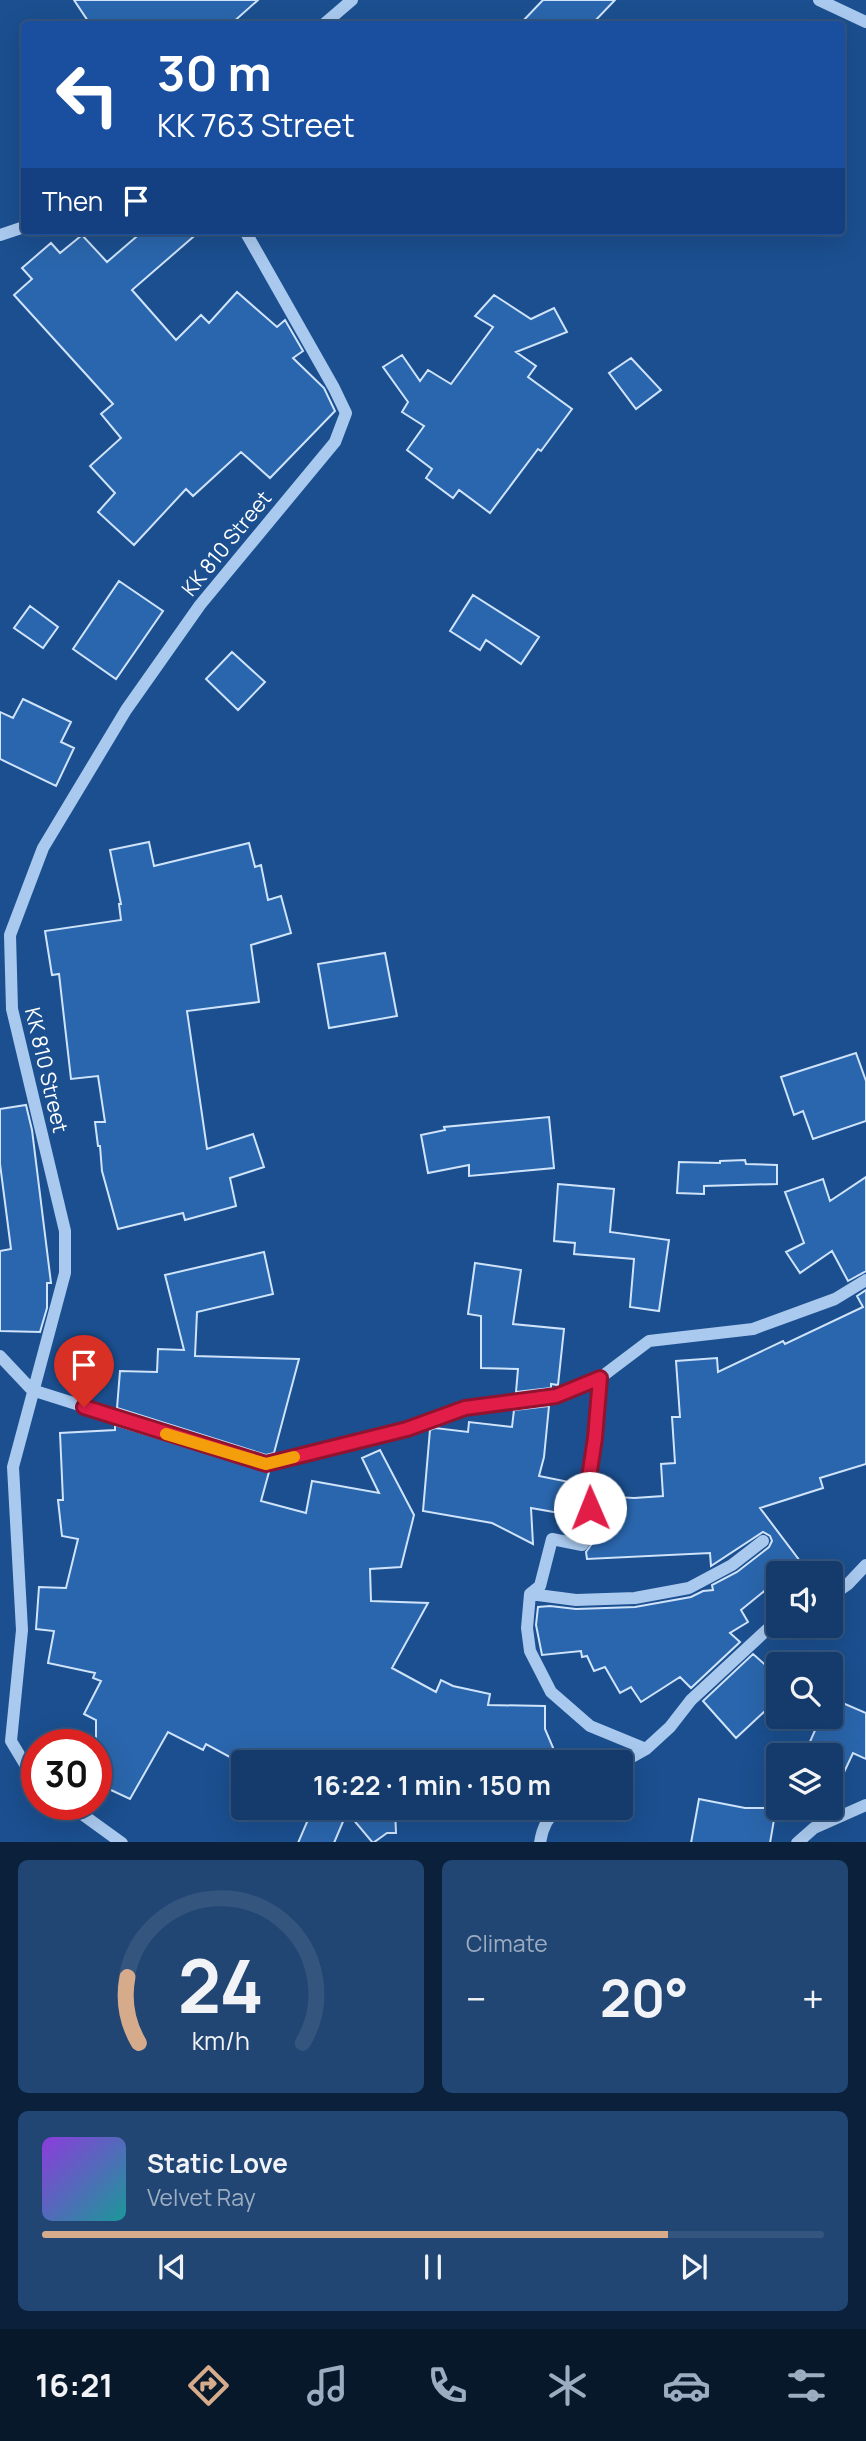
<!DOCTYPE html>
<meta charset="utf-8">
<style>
body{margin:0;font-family:Manrope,sans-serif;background:#214673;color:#f1f3f6;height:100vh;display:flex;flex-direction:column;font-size:26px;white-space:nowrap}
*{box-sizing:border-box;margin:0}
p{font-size:23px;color:#9dadc1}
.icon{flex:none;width:38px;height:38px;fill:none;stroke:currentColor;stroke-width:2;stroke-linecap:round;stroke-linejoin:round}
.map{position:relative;height:1842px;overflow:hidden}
.drawer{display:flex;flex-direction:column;gap:18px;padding:18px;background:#0b203b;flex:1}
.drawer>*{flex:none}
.top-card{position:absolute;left:21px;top:21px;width:824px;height:214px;border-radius:7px;box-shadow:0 7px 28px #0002,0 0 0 2px #33557e;background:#1a4fa0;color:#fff;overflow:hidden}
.buttons{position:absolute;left:766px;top:1561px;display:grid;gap:14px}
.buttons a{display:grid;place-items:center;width:77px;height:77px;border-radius:7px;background:#143b6b;box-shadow:0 7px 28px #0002,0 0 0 2px #33557e;font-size:35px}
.speed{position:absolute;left:21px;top:1729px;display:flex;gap:14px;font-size:35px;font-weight:700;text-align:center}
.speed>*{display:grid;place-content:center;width:91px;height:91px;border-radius:50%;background:#143b6b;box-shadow:0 7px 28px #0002,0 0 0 2px #33557e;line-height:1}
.speed .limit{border:10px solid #d22;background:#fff;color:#111}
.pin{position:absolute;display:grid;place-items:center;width:60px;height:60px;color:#fff;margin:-72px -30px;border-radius:50% 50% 50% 0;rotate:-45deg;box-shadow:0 0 7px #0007}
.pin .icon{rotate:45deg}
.me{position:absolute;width:77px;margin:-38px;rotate:359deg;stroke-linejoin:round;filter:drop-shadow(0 0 5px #0008)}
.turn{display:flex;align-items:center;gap:24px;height:147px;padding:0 21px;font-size:32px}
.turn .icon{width:91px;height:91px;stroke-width:2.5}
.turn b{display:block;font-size:49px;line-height:60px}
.then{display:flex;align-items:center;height:66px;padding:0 21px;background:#0003;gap:14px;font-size:26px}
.big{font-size:52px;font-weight:700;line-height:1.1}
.drawer .widget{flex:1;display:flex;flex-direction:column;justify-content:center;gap:10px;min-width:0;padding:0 24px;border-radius:10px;background:#214673}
.drawer .dial{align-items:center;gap:0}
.dial svg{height:182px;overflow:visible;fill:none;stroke:#33557e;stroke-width:7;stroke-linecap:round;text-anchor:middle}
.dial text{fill:#f1f3f6;stroke:none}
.song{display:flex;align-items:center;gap:21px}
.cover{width:84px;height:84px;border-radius:10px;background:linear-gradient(135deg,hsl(270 70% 55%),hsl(180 70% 35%))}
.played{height:7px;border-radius:4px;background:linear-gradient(90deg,#d6ab8b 80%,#33557e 80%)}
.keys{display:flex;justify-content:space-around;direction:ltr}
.heat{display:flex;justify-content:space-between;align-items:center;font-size:38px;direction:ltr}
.drawer .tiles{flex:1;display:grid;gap:18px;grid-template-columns:1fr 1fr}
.widget:last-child{grid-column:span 2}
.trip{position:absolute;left:231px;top:1750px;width:402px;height:70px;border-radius:7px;background:#143b6b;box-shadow:0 7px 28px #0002,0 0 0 2px #33557e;font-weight:700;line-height:70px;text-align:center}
.dock{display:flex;height:112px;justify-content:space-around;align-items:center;background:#08182b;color:#9dadc1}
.dock .icon{width:49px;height:49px}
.dock .active{color:#d6ab8b}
.dock b{font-size:32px;color:#f1f3f6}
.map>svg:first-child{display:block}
.building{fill:#2a66ad;stroke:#cfe3fa;stroke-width:2}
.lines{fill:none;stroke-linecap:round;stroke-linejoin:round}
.minor{stroke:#a9c9ee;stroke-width:12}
.route-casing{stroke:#92132f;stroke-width:18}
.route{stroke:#e11d48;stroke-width:12}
.slow{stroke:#f59e0b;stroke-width:12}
.labels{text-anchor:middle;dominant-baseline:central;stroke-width:7;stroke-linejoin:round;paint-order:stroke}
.street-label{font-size:21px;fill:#fff;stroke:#1b4f8f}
</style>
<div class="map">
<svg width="866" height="1843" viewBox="0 0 866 1843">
<rect width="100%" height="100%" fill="#1b4f8f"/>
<path class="building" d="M74,0H258L231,24H90Z
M543,0H615L592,24H520Z
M143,231H200L132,290L176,340L201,315L209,323L237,292L277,327L285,320L303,351L293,358L324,388L335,411L270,478L241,452L193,496L186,489L134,545L98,512L115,493L90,466L121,438L101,414L113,404L14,295L32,279L22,268L51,243L60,253L82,235L107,262Z
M494,295L531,319L554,308L567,332L516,352L536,366L528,377L572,409L541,451L538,449L490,513L459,490L453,498L426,478L432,469L407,450L424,426L402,412L408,402L383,367L402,355L420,381L428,370L451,384L493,327L475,316Z
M631,358L661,390L636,409L609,373Z
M119,581L163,611L116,679L73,649Z
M473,595L539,637L521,664L486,640L480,650L450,631Z
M30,606L58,627L43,648L14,628Z
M232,652L265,682L238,710L206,679Z
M23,699L71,722L61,742L74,748L56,786L0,759V712L13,718Z
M149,842L154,866L249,843L255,867L261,865L268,900L281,896L291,933L251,945L259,1002L187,1011L207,1149L253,1134L264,1167L230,1178L236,1206L185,1220L183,1213L118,1229L102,1171L100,1146H98L95,1122H105L98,1076L71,1079L59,974L52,975L45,931L121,920L119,904H121L110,850Z
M385,953L397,1016L329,1028L318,964Z
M856,1053L866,1081V1121L813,1139L803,1111L794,1115L781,1077Z
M26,1105L32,1130L51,1283H47V1308L40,1332L0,1331V1251L11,1249L0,1164V1109Z
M549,1117L554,1168L469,1176V1165L428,1173L421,1135L445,1130L444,1127Z
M745,1160L746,1164L777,1165V1184L704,1186V1194L677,1193L679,1162L720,1163V1161Z
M866,1177V1271L848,1281L832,1251L800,1273L786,1252L804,1243L785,1192L823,1179L830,1201Z
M558,1184L614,1189L610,1232L669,1240L659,1311L630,1307L634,1259L574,1254L575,1243L554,1241Z
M264,1252L273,1294L197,1312L195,1356L299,1359L274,1453L266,1455L117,1408L120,1371L157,1372L158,1349L184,1350L165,1275Z
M475,1263L521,1270L513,1324L564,1329L558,1385L551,1384V1388L516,1392L518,1369L481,1368V1316L468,1314Z
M866,1290V1464L820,1478L823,1488L760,1508L809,1573H779V1579L741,1610L748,1622L730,1633L740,1642L691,1688L680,1677L641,1702L631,1687L620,1693L605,1667L594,1671L587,1656L582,1657L581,1651L542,1655L536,1625L538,1607L550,1606L576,1609L635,1607L691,1597L703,1591L713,1590L712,1585L737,1572L769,1547L772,1541L770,1536L763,1532L711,1566L710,1553L587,1559L586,1552L601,1531L598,1496L634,1498L663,1496L661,1464L675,1463L672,1417H680L676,1361L717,1358L718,1372L783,1341L785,1344L863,1307L857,1296Z
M549,1406L544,1457L539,1476L579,1484L578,1495H580L582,1517L531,1508L533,1544L492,1523L423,1511L430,1430L435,1428L468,1432L469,1422L512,1427L514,1410Z
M115,1425L269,1472L261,1501L306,1513L312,1481L379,1493L362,1458L380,1450L414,1515L401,1567L370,1569L371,1601L428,1603L392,1668L436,1692L441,1680L453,1686L490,1694L488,1705L545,1706V1729L557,1757L544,1762H239L206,1744L203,1750L168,1732L130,1799L96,1783V1720L84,1714L101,1681L93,1678L95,1673L48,1663L54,1631L36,1629L39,1587L66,1588L78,1539L62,1536L58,1500H63L60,1433L115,1430Z
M753,1654L779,1677V1698L736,1738L703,1701Z
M831,1698L866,1713V1759L853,1753L831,1800V1755H804L821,1717H831Z
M699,1799L745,1808H776L770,1843H691Z
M313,1808H395L396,1833H387L373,1843L347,1812L334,1843H298Z"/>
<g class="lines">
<path class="minor" d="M819,0L866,22
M324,24L352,0
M0,235L24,227
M0,1356L32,1390L266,1464L407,1429L465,1408L556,1396L600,1378L649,1341L753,1329L835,1299L866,1280
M530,1594L540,1586L552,1539L582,1545L592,1531L588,1484L595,1438L600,1378
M831,1596L848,1584L866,1565
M646,1749L590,1726L551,1692L530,1651L527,1628L530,1594L576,1600L635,1598L689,1588L732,1565L763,1541
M621,1763L646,1749L670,1727L691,1700L770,1627L779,1623
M37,1776L26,1766L11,1741L22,1630L13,1467L65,1273V1231L12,1009L10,935L43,848L126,710L200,605L335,442L346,413L334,388L245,231
M68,1804L122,1843
M540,1843C542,1829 548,1816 559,1808
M797,1843L814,1828L866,1805"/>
</g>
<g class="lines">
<defs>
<path id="route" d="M84,1407L266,1464L407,1429L465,1408L556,1396L600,1378L595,1438L588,1484L590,1508"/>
</defs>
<use href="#route" class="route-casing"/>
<use href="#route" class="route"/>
<path class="slow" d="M166,1434L266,1464L294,1457"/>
</g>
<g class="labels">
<g class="street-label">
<text transform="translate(226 543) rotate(-51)">KK 810 Street</text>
<text transform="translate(47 1070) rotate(77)">KK 810 Street</text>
</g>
</g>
</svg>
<div class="buttons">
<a><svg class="icon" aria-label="sound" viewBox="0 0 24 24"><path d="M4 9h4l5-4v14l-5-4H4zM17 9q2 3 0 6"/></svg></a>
<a><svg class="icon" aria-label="search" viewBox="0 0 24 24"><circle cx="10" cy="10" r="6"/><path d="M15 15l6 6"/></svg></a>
<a><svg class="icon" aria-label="layers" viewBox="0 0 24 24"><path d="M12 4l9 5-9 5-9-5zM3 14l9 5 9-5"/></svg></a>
</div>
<div class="speed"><div class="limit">30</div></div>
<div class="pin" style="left:84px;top:1407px;background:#d93025"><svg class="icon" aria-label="arrive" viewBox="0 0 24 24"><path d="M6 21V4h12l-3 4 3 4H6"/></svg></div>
<svg class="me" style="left:590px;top:1508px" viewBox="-20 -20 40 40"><circle r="19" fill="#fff"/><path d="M0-13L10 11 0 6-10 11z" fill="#e11d48"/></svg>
<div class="trip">16:22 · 1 min · 150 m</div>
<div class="top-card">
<div class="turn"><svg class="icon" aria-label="left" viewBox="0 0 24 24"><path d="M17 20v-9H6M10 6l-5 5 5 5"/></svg><div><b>30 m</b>KK 763 Street</div></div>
<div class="then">Then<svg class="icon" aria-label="arrive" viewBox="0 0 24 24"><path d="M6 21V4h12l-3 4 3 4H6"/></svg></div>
</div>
</div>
<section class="drawer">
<div class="tiles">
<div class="widget dial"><svg viewBox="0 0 100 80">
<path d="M14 69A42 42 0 1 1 86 69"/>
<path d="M14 69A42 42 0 0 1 9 40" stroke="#d6ab8b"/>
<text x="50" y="56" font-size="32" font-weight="700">24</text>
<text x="50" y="72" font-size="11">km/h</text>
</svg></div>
<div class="widget"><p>Climate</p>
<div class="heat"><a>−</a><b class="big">20°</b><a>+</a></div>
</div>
<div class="widget">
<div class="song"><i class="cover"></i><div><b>Static Love</b><p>Velvet Ray</p></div></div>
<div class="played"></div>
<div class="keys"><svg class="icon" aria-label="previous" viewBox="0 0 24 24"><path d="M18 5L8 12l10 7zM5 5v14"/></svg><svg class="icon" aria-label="pause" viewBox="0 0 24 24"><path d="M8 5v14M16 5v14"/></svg><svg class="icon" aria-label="next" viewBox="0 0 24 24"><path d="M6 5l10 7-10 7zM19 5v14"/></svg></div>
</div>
</div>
</section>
<nav class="dock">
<b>16:21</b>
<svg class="icon active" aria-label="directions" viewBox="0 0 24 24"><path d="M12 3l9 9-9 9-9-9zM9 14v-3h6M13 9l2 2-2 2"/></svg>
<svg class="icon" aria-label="music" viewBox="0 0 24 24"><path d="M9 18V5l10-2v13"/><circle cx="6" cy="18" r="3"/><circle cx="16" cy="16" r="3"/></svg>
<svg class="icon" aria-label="phone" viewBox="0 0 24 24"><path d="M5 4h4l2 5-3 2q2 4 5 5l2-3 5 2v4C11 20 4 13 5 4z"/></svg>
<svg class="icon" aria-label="climate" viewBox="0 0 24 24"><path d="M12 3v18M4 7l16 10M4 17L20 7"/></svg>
<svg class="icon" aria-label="car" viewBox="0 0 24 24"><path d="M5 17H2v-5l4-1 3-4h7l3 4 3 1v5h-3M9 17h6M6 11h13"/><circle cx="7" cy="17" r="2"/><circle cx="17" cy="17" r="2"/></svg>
<svg class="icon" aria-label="filters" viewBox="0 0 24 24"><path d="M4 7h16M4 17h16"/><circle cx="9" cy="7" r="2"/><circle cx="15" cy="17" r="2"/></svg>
</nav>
